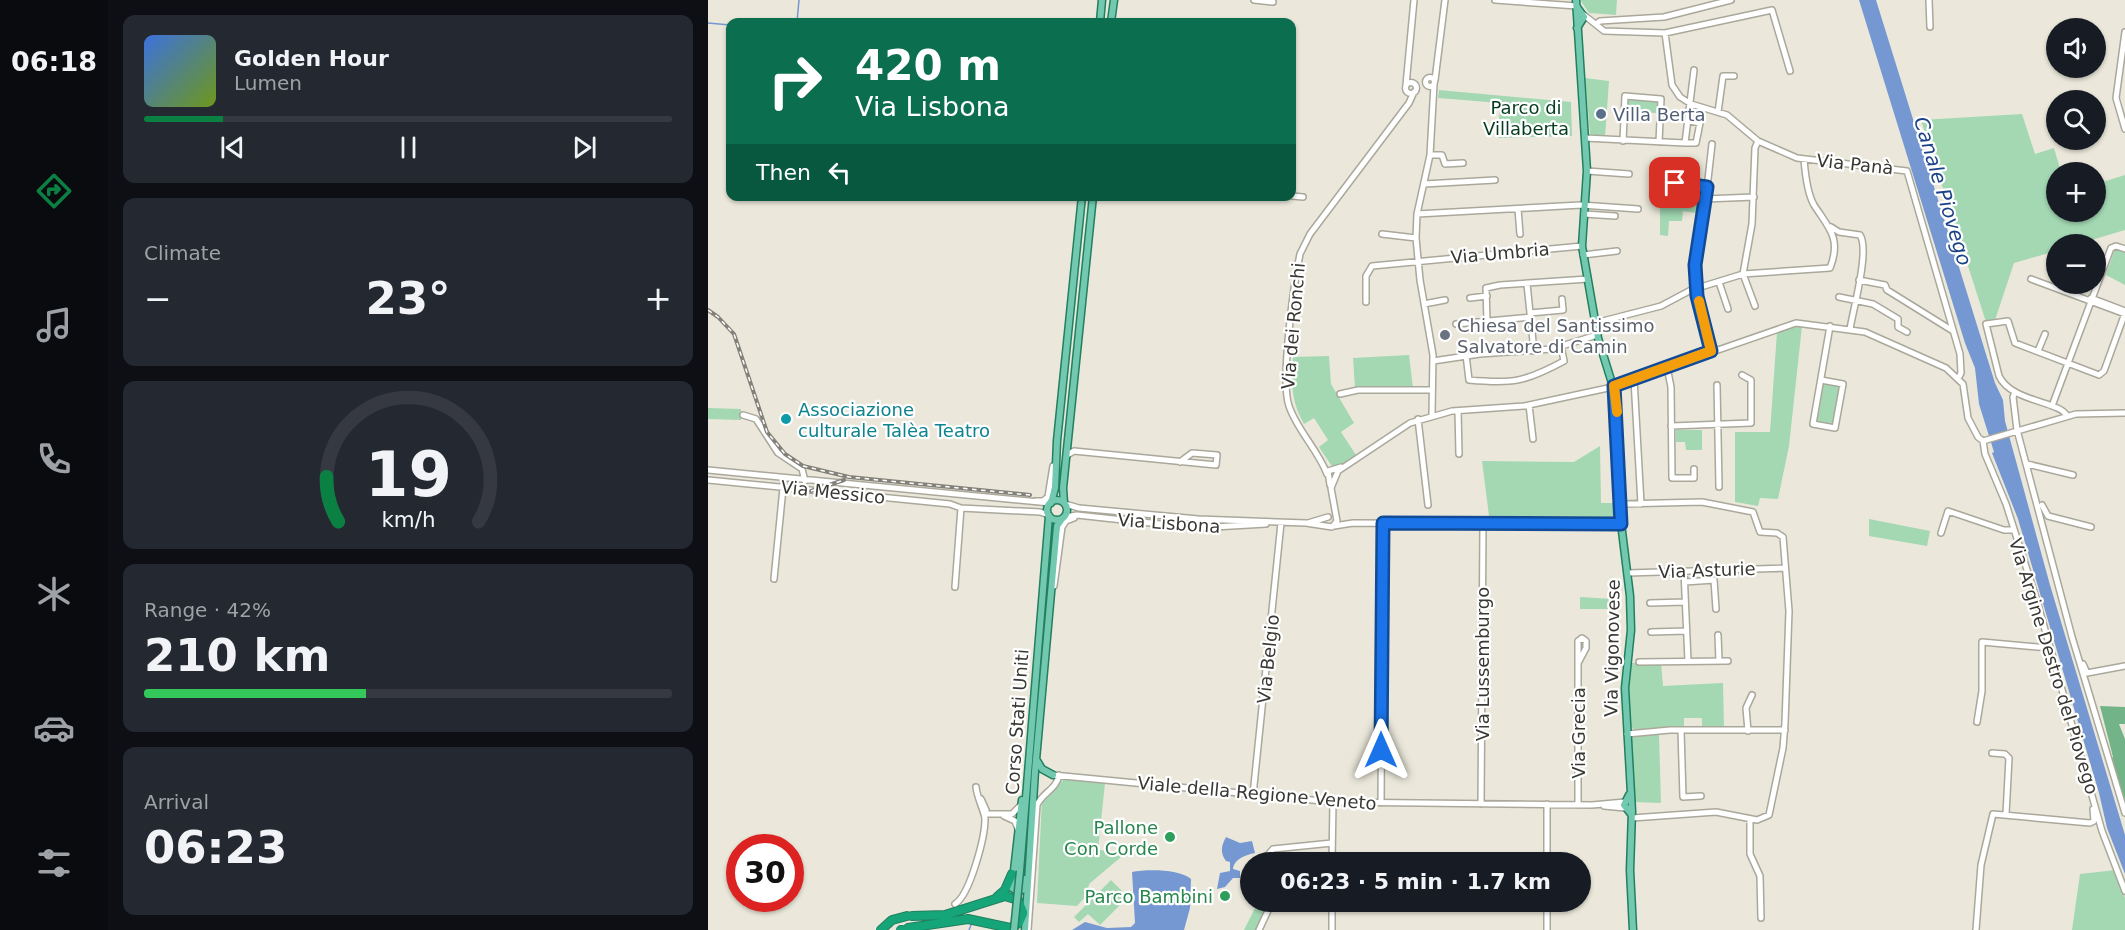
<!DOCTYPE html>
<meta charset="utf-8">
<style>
body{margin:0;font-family:"DejaVu Sans",sans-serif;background:#242831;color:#f1f3f6;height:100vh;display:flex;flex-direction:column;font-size:22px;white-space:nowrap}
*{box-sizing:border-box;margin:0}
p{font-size:20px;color:#9ea1a6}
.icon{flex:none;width:33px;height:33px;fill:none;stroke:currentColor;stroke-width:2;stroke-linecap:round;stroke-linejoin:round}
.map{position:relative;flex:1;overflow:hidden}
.drawer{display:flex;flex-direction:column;gap:15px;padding:15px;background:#0d0f14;width:600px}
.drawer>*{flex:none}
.banner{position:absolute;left:18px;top:18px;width:570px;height:183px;border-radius:12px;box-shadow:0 2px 4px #0004;background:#0b6e4f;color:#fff;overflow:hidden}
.fabs{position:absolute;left:1338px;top:18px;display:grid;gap:12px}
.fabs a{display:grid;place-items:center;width:60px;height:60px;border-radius:50%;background:#171b24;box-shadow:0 2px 4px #0004;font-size:30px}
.speed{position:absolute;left:18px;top:834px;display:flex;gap:12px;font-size:30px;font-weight:700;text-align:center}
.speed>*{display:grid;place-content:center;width:78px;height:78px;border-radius:50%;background:#171b24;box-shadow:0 2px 4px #0004;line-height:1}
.speed .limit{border:9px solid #d22;background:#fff;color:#111}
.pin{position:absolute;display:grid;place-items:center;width:51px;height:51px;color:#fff;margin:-26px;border-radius:12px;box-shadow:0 3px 9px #0006}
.me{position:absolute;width:66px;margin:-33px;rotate:0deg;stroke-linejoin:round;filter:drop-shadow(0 0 4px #0008)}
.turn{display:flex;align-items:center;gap:21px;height:126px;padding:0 30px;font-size:27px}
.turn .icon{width:78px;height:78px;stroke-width:2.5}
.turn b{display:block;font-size:42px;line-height:51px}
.then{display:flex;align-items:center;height:57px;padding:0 30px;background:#0003;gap:12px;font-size:22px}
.big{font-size:45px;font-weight:700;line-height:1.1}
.drawer .tile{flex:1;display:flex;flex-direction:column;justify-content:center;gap:9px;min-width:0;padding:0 21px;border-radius:12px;background:#242831}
.drawer .dial{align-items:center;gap:0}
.dial svg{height:156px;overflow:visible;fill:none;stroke:#363941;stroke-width:7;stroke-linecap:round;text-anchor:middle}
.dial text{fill:#f1f3f6;stroke:none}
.song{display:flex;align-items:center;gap:18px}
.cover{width:72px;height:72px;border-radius:9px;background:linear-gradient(135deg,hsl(220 70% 55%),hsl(80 70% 35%))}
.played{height:6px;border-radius:3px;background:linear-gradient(90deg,#0b8043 15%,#363941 15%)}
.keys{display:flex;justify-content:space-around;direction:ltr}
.heat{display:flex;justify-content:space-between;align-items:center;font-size:33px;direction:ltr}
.charge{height:9px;border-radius:4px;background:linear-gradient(90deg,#34c759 42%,#363941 0)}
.trip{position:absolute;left:532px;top:852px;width:351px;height:60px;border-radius:30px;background:#171b24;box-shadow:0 2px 4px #0004;font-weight:700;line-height:60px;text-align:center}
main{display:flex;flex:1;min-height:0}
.menu{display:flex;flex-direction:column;width:108px;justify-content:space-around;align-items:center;background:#090b0e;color:#9ea1a6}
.menu .icon{width:42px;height:42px}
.menu .active{color:#0b8043}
.menu b{font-size:27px;color:#f1f3f6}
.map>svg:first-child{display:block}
.green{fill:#a3d8b3}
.forest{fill:#72b488}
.water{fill:#7698d2}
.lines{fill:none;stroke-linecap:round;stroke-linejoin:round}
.stream{stroke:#7698d2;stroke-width:1.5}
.minor-casing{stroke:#aaa89b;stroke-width:8}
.major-casing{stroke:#227f60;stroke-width:9}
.highway-casing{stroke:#227f60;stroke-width:10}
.minor{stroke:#fff;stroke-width:5}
.major{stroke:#73c9af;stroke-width:6}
.highway{stroke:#15a579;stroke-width:8}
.rail-casing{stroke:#838179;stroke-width:4}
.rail{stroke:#fff;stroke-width:1.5;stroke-dasharray:4.5;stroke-linecap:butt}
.major-bridge-casing{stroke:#227f60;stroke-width:9;stroke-linecap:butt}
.major-bridge{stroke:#73c9af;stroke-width:6}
.route-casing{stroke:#114b97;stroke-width:15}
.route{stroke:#1a73e8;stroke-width:10}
.slow{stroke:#f59e0b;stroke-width:10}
.service-dot{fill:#5c6f8a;stroke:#fff;stroke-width:2}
.worship-dot{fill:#6b7280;stroke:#fff;stroke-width:2}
.culture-dot{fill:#0f9aa8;stroke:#fff;stroke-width:2}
.leisure-dot{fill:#2e9e5b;stroke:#fff;stroke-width:2}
.labels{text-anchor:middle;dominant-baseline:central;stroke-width:4.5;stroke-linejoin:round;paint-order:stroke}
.park-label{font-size:18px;fill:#053c1f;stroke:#fff}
.service-label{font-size:18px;fill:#4e5e75;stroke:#fff;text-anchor:start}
.street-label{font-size:18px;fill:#393833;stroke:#fff}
.worship-label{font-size:18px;fill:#5b616d;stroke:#fff;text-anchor:start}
.culture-label{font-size:18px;fill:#0d838f;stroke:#fff;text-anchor:start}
.leisure-label{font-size:18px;fill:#27864d;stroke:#fff;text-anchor:end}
.water-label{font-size:20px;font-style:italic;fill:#1b4287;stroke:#fff}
</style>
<main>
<nav class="menu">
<b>06:18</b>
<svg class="icon active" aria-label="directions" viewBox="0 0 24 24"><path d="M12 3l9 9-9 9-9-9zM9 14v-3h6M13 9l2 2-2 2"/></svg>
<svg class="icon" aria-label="music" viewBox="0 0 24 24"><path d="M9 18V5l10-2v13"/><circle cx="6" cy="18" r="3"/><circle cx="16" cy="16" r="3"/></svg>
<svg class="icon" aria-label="phone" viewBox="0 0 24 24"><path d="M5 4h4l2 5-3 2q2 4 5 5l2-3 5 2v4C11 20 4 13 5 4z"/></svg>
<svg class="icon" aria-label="climate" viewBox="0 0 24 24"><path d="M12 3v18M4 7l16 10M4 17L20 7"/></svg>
<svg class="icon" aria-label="car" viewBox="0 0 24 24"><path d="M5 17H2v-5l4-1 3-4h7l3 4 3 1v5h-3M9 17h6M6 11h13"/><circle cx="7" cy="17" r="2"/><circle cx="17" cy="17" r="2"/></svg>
<svg class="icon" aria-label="filters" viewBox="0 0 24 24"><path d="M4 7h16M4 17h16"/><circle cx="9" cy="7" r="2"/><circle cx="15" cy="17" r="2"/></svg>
</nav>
<section class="drawer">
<div class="tile">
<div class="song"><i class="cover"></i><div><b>Golden Hour</b><p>Lumen</p></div></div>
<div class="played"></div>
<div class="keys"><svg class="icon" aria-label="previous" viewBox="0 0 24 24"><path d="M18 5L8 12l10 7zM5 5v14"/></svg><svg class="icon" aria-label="pause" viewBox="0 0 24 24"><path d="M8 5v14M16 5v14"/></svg><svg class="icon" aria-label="next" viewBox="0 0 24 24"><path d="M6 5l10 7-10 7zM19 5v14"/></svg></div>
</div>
<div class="tile"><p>Climate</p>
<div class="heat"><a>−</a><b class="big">23°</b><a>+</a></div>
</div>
<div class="tile dial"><svg viewBox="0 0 100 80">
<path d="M14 69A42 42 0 1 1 86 69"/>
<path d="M14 69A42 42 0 0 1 8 46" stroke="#0b8043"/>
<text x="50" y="56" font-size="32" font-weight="700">19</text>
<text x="50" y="72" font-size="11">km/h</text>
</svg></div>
<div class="tile"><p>Range · 42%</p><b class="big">210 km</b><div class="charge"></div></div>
<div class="tile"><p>Arrival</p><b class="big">06:23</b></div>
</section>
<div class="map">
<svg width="1417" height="930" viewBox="0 0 1417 930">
<rect width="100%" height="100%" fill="#ebe8db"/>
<path class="green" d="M872,0H909L908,15L881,13Z
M877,78L901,81L897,137L882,134Z
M731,90L863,102L864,136L790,138L792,103L730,98Z
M920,100L950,101L949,113L919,112Z
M1314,114L1327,154L1346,148L1353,172H1348V212H1388V184L1417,175V230L1370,244H1348V251L1306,263L1287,320L1278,322L1213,120Z
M952,196L991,202L989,213L975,211L974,221H961L960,236L952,235Z
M1407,249L1417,253V285L1398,275Z
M1086,326H1094L1081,446L1070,499L1052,498L1050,506L1027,502V432H1062L1069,332Z
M701,355L705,388H647L645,358Z
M621,356L623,384L646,423L633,432L648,455L628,468L623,465L611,447L620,440L606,418L596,424C583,402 583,382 585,357Z
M1115,382L1132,387L1125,426L1107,422Z
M0,408L33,409V420L0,419Z
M968,430H994V450H978L977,442H968Z
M892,446L893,503H909V512L906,517L781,516L774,461L866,462Z
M1161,519L1222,531L1219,546L1161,536Z
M872,597L905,599L904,609H872Z
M953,662L955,686L1015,683L1016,729H994V718H976V729H925C913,715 920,681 922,663Z
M951,734L953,803L924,802L922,742L924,737Z
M357,777L397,783L390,850L419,852L381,884L379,895L369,906L329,903L334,799L349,788Z
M1408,870L1417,898V930H1364L1372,874Z
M403,880L420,897L392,925L380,914L371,922L366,917Z
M550,902H563L550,930H536Z"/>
<path class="forest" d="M1392,706L1417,707V724H1411L1417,739V811L1401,760L1405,757Z"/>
<path class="water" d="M1151,0H1168L1287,383L1295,400L1297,421L1342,585L1417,835V874L1399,828L1391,793L1310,519L1284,453L1286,452L1271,404L1267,368L1257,343Z
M518,837L532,843L544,841L547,853C538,855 526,859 525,869L532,871V878H525L517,887L509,889L512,873L522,871V862L518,861C512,853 513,846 518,837Z
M424,872C439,869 472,869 483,879L482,908L476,930H364L377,922L399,928L423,927L427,923Z"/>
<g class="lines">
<path class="stream" d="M89,22L91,0
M0,23L22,25
M261,930L263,925"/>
<defs>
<path id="minor" d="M546,0L565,2
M787,0L869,6
M1221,0L1222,27
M876,15L896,31L957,33L1064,10L1082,71
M888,24L892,21L956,17L1023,0
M1417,32L1408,98L1417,129
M957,33L964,85L972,97L983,104L1019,115L1050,141L1089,158L1199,171L1252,354L1253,373L1251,377
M717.5 82a4.5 4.5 0 1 1 9 0a4.5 4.5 0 1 1-9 0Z
M727,80L737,0
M697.5 88a5.5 5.5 0 1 1 11 0a5.5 5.5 0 1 1-11 0Z
M698,85L706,0
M1010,112L1015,76H1026
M877,138L977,143L986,70
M915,141L917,96L953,99L951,142
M977,143H988L992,123L981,121
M722,155H734L737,164L755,163
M879,171L921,174
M967,183L999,187
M716,184L787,180
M584,196L595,197
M998,197L1004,144
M810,209L812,234
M709,214L873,205L930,209
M876,214L907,216
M1123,227L1131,232L1152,235C1162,250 1145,310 1142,329
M674,234L708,238
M875,255L909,251
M1035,274L1044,224L1047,148L1050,141
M1035,274L1047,306
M1323,279L1417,314
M1151,280L1177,285L1179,290L1245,331
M1011,282L1020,309
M819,284L826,351
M1131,297L1165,304L1190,319V327L1199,332
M762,298L779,296
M1383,298L1417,311
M658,302V276L664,266L874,246
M716,304L737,300
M822,313L855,310L854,299
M779,321L778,288L792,285L880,279
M887,323L953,306L983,290L1035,274L1122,268C1134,238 1120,227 1106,205C1099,193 1097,172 1096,159
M748,324L823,317
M1003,351L989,296L987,265L997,199L1046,197
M1330,351L1337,334
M758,355L761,380C805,384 817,382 856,361L853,346
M725,361L772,354L844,349L889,335
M959,367L963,387L964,478H986V469
M926,379L933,504
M1113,380L1135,384L1127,428L1105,424L1122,326
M1009,385L1011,487
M1307,392L1305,397L1309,430L1364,637L1417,813
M632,394L650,390H724
M821,405L825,439
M1344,406L1403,248L1408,246L1417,249
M750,411L751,454
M35,415L48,419L70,453L94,469L97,481
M724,415L725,355L712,280L708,238L709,214L722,155L726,84
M1359,416C1352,401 1303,402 1291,376L1278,324L1300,321L1307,343L1391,375L1396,371L1417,313
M710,419L720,505
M963,426L1043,423V380L1034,375
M1275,441L1277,454L1298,504L1328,598L1394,831L1417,891
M359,455L366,451L508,465L509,455L484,453L472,462
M1319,464L1365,475
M0,470L342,503
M619,474C610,450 589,430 581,406C572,381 586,283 592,254L602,234L701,103L706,92
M0,480L242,504L253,508L332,512L341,515
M622,485L620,471L633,467
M328,501H335L340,497L345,466
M357,504L371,508L490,519L598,523L624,527L629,521L623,488L630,471L702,423L744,411L816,406L900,388L1088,323L1157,332L1238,368L1255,384L1260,418L1270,437L1275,441L1368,414L1417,413
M912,504L994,502L1045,512L1052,532L1069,533L1075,537L1081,611L1077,723L1075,748L1061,815L1049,820L1008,812L924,818
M1334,505L1340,516L1383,527
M356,517L369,515L489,528L558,524
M600,523L620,517
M626,526L645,523L913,524
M1233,533L1240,511L1296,530H1306
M976,571L980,661
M920,573L1077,568
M66,579L76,478
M977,582L1006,580L1008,609
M346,586L354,527L358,521L366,518
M247,587L253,508
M942,603L977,602
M943,632L978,631
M1010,635L1011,661
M931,662L1020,661
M1375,664L1379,673L1417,666
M1269,722L1274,691V642L1341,648
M973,730L975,797L993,796
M1040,731L1038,708L1044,695
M919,734L962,730H1077
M1284,753L1297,754L1301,758L1298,814
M345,775L625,802L884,805L917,802
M545,795L573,523
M273,799L278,810
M673,803L675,523
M773,804L775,524
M839,804V862
M870,804V663L878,648V641L874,638L870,641V663
M896,806L917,808
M276,814H304L313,805
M296,816L307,821L310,829
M1042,819V854L1052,876L1053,918
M560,862L559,856L565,849L624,843
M624,862L625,802
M247,904C262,895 277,837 277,819C277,813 269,798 268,787
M624,907H839
M320,930L329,805C334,793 349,789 351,775
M551,930L564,902
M624,930V902
M839,930V902
M1268,930L1273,865L1285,814L1382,823L1386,821L1385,809"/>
<path id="major" d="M868,0L879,171L874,246L890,338L907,393L912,515L922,596L923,630L917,688L924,811L922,870L925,930
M392,22L394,0
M403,22L406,0
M869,28L876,17L869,7
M339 510a10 10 0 1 1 20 0a10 10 0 1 1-20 0Z
M343,503L347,488L349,441L374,196
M356,503L355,488L385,196
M328,759L334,769L345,775
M921,795L916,805L923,814
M314,800L304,888L309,891L314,890L317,879
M312,871L341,516
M317,930L327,771L349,526L354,519"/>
<path id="highway" d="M289,897L297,890L304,874
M204,916L237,915L297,896L310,900L315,912
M200,928L260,919L302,928L311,923L315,914
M173,930L184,920L199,916
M193,930H194"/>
</defs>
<use href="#minor" class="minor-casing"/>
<use href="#major" class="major-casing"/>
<use href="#highway" class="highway-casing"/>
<use href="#minor" class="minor"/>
<use href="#major" class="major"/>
<use href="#highway" class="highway"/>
<defs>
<path id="rail" d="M0,310L10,317L26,334L59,432L77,454L95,466L141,477L322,495
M103,491L136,480"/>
</defs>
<use href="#rail" class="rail-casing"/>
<use href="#rail" class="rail"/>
<defs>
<path id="major-bridge" d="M306,930L312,871"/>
</defs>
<use href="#major-bridge" class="major-bridge-casing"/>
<use href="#major-bridge" class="major-bridge"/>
</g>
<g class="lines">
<defs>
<path id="route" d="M673,750L675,523L913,524L906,386L1003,351L989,296L987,265L999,187L967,183"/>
</defs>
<use href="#route" class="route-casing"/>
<use href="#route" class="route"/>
<path class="slow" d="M909,412L906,386L1003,351L991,301"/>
</g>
<circle class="service-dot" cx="893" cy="114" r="6"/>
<circle class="worship-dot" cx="737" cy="335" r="6"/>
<circle class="culture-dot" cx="78" cy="419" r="6"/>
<g class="leisure-dot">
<circle cx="462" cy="837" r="6"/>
<circle cx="517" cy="896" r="6"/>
</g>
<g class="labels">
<g class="park-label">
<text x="818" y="107">Parco di<tspan x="818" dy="21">Villaberta</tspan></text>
</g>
<g class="service-label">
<text x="905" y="114">Villa Berta</text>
</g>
<g class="street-label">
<text transform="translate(1147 164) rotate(6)">Via Panà</text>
<text transform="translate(792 253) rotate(-5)">Via Umbria</text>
<text transform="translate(585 326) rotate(-85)">Via dei Ronchi</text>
<text transform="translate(125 492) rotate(6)">Via Messico</text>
<text transform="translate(461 523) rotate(4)">Via Lisbona</text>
<text transform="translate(999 570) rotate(-2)">Via Asturie</text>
<text transform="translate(904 648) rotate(-89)">Via Vigonovese</text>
<text transform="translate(560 659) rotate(-84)">Via Belgio</text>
<text transform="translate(774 664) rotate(-90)">Via Lussemburgo</text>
<text transform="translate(1346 666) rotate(73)">Via Argine Destro del Piovego</text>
<text transform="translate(309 722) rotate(-86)">Corso Stati Uniti</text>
<text transform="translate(870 733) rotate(-90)">Via Grecia</text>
<text transform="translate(549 793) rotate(5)">Viale della Regione Veneto</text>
</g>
<g class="worship-label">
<text x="749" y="325">Chiesa del Santissimo<tspan x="749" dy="21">Salvatore di Camin</tspan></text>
</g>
<g class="culture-label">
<text x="90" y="409">Associazione<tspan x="90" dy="21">culturale Talèa Teatro</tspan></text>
</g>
<g class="leisure-label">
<text x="450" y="827">Pallone<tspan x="450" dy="21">Con Corde</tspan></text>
<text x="505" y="896">Parco Bambini</text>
</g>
<g class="water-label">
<text transform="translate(1235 191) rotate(73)">Canale Piovego</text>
</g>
</g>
</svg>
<div class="fabs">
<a><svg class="icon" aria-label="sound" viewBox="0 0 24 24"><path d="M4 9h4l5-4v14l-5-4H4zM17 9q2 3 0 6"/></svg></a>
<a><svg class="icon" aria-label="search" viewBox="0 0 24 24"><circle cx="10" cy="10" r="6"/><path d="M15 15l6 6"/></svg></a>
<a>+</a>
<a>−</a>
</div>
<div class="speed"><div class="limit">30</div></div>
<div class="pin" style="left:967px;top:183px;background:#d93025"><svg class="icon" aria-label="arrive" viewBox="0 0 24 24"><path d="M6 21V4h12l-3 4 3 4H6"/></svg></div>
<svg class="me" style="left:673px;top:750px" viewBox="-20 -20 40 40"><path d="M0-17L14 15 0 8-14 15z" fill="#1a73e8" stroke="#fff" stroke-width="4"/></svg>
<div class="trip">06:23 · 5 min · 1.7 km</div>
<div class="banner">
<div class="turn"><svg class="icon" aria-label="right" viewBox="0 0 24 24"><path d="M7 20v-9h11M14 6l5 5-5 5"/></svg><div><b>420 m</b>Via Lisbona</div></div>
<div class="then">Then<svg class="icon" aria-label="left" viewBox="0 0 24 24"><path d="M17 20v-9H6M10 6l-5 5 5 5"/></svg></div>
</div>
</div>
</main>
